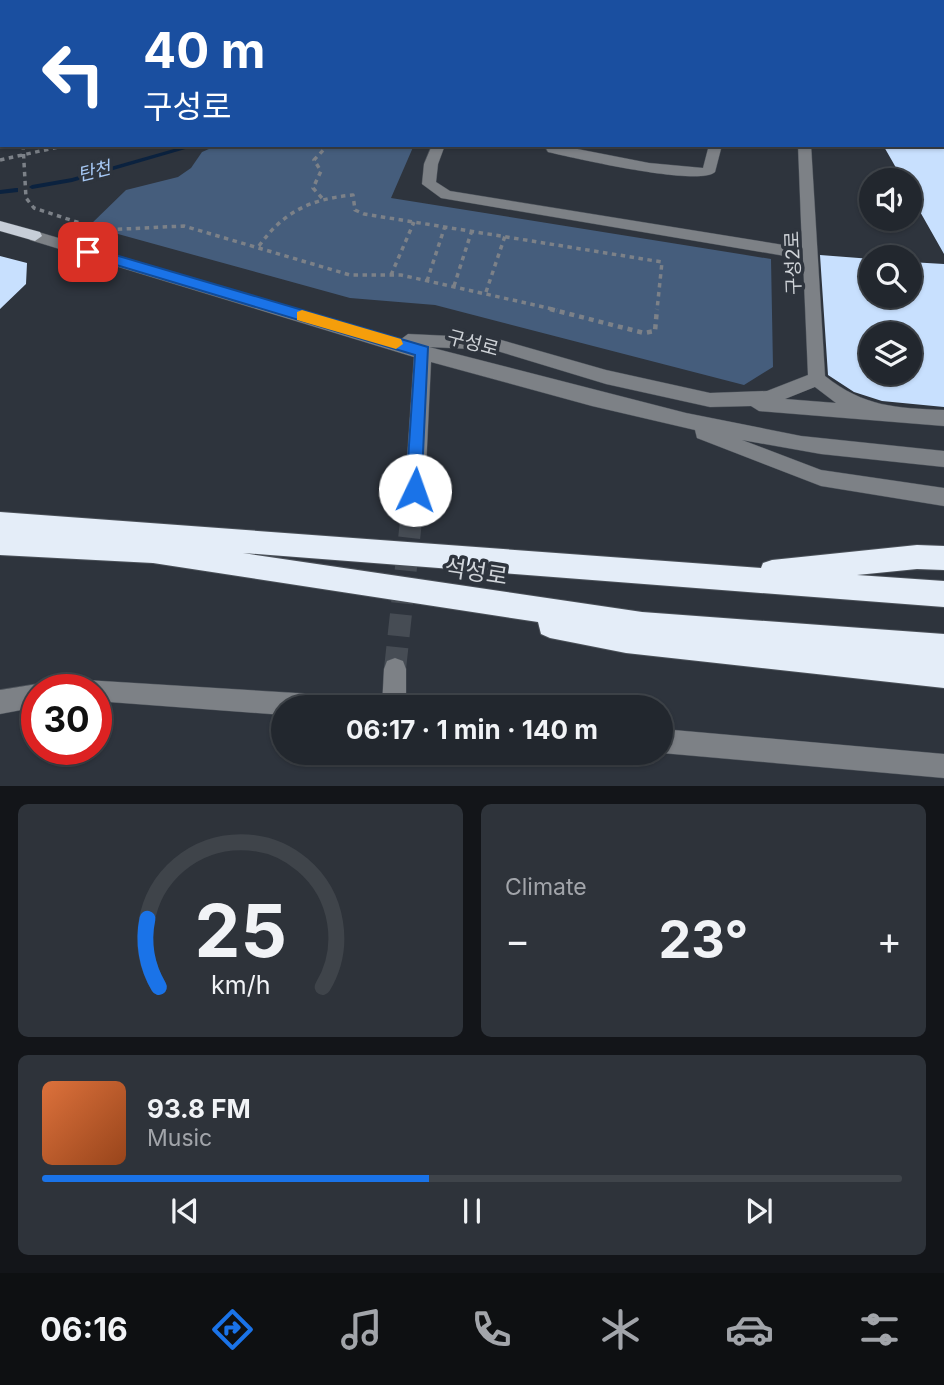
<!DOCTYPE html>
<meta charset="utf-8">
<style>
body{margin:0;font-family:Inter,"Noto Sans KR",sans-serif;background:#2e333a;color:#f1f3f6;height:100vh;display:flex;flex-direction:column;font-size:26px;white-space:nowrap}
*{box-sizing:border-box;margin:0}
p{font-size:23px;color:#a2a5aa}
.icon{flex:none;width:38px;height:38px;fill:none;stroke:currentColor;stroke-width:2;stroke-linecap:round;stroke-linejoin:round}
.map{position:relative;height:786px;overflow:hidden}
.panel{display:flex;flex-direction:column;gap:18px;padding:18px;background:#131519;flex:1}
.panel>*{flex:none}
.top-card{position:absolute;left:0px;top:0px;width:945px;height:147px;box-shadow:0 2px 5px #0004,0 0 0 2px #3f444a;background:#1a4fa0;color:#fff;overflow:hidden}
.fabs{position:absolute;left:859px;top:168px;display:grid;gap:14px}
.fabs a{display:grid;place-items:center;width:63px;height:63px;border-radius:50%;background:#22272e;box-shadow:0 2px 5px #0004,0 0 0 2px #3f444a;font-size:35px}
.speed{position:absolute;left:21px;top:674px;display:flex;gap:14px;font-size:35px;font-weight:700;text-align:center}
.speed>*{display:grid;place-content:center;width:91px;height:91px;border-radius:50%;background:#22272e;box-shadow:0 2px 5px #0004,0 0 0 2px #3f444a;line-height:1}
.speed .limit{border:10px solid #d22;background:#fff;color:#111}
.pin{position:absolute;display:grid;place-items:center;width:60px;height:60px;color:#fff;margin:-30px;border-radius:14px;box-shadow:0 4px 10px #0006}
.me{position:absolute;width:77px;margin:-38px;rotate:3deg;stroke-linejoin:round;filter:drop-shadow(0 0 5px #0008)}
.turn{display:flex;align-items:center;gap:24px;height:147px;padding:0 28px;font-size:32px}
.turn .icon{width:91px;height:91px;stroke-width:2.5}
.turn b{display:block;font-size:49px;line-height:60px}
.big{font-size:52px;font-weight:700;line-height:1.1}
.panel .widget{flex:1;display:flex;flex-direction:column;justify-content:center;gap:10px;min-width:0;padding:0 24px;border-radius:10px;background:#2e333a}
.panel .dial{align-items:center;gap:0}
.dial svg{height:182px;overflow:visible;fill:none;stroke:#3f444a;stroke-width:7;stroke-linecap:round;text-anchor:middle}
.dial text{fill:#f1f3f6;stroke:none}
.song{display:flex;align-items:center;gap:21px}
.cover{width:84px;height:84px;border-radius:10px;background:linear-gradient(135deg,hsl(20 70% 55%),hsl(20 70% 35%))}
.played{height:7px;border-radius:4px;background:linear-gradient(90deg,#1a73e8 45%,#3f444a 45%)}
.keys{display:flex;justify-content:space-around;direction:ltr}
.heat{display:flex;justify-content:space-between;align-items:center;font-size:38px;direction:ltr}
.panel .tiles{flex:1;display:grid;gap:18px;grid-template-columns:1fr 1fr}
.widget:last-child{grid-column:span 2}
.trip{position:absolute;left:271px;top:695px;width:402px;height:70px;border-radius:35px;background:#22272e;box-shadow:0 2px 5px #0004,0 0 0 2px #3f444a;font-weight:700;line-height:70px;text-align:center}
.dock{display:flex;height:112px;justify-content:space-around;align-items:center;background:#0e1012;color:#a2a5aa}
.dock .icon{width:49px;height:49px}
.dock .selected{color:#1a73e8}
.dock b{font-size:32px;color:#f1f3f6}
.map>svg:first-child{display:block}
.green{fill:#455d7c}
.lines{fill:none;stroke-linecap:round;stroke-linejoin:round}
.stream{fill:#0b223f;fill-rule:evenodd}
.building{fill:#c8e0fe;fill-rule:evenodd}
.minor-tunnel-far1{stroke:#464c54;stroke-width:18;stroke-dasharray:18 9;stroke-linecap:butt}
.minor-tunnel{stroke:#464c54;stroke-width:22;stroke-dasharray:22 11;stroke-linecap:butt}
.minor-casing{stroke:#4b5159;stroke-width:1}
.major-casing{stroke:#4b5159;stroke-width:1}
.highway-casing{stroke:#4b5159;stroke-width:2}
.path-far2{stroke:#7c8188;stroke-width:2.5;stroke-dasharray:3.5 3.5;stroke-linecap:butt}
.path-far1{stroke:#7c8188;stroke-width:3.5;stroke-dasharray:4.5 4.5;stroke-linecap:butt}
.path{stroke:#7c8188;stroke-width:4.5;stroke-dasharray:5 5;stroke-linecap:butt}
.minor{fill:#7d8186;fill-rule:evenodd}
.major{fill:#c7ced8;fill-rule:evenodd}
.highway{fill:#e4edf8;fill-rule:evenodd}
.route{fill:#1a73e8;stroke:#114b97;stroke-width:2}
.slow{fill:#f59e0b}
.labels{text-anchor:middle;dominant-baseline:central;stroke-width:7;stroke-linejoin:round;paint-order:stroke}
.far-water-label{font-size:18px;font-style:italic;fill:#a7c9f6;stroke:#2e343d}
.street-label{font-size:19px;fill:#cfd3d8;stroke:#2e343d}
.near-street-label{font-size:23px;fill:#cfd3d8;stroke:#2e343d}
</style>
<div class="map">
<svg width="944" height="787" viewBox="0 0 944 787">
<rect width="100%" height="100%" fill="#2e343d"/>
<path class="green" d="M218,145H414L391,198L771,259L773,367L744,385L435,305L350,298L89,226L126,190L178,177L191,168L202,152Z"/>
<g class="lines">
<path class="stream" d="M701,0H709L706,2H698Z
M188,145H199L72,182L32,189L29,187L32,185L72,178Z
M16,188H18V192L0,194V190Z"/>
</g>
<path class="building" d="M883,145H944V254L910,194V180H903Z
M820,255L872,259V296H910V262L944,264V407L882,401L854,392L828,375ZM872,334H910V373H872Z
M0,256L27,263L26,284L0,309Z"/>
<g class="lines">
<path class="minor-tunnel-far1" d="M411,523L415,490"/>
<path class="minor-tunnel" d="M395,669L411,521"/>
<defs>
<path id="minor" d="M20,0H33L19,2Z
M167,0H183L166,2Z
M203,0H214L215,2H204Z
M421,0H438L420,2Z
M738,0H749L750,2H739Z
M878,0H893L877,2Z
M0,7H2V13H0Z
M0,58H2L0,65Z
M432,145H445L438,164L436,182L450,191L802,248L798,145H811L825,376C864,407 896,408 944,410V426L759,411L751,406L710,407L606,384L494,350L429,347L686,413L801,436L944,451V467L821,454L742,440L821,470L944,488V506L821,486L697,438L695,430L592,406L431,362L425,490L422,496L415,499L408,496L405,490L414,357L30,240L28,236L35,231L400,340L408,334L494,338L606,370L710,393L767,391L808,375L803,259L441,198L422,184L424,164ZM815,387L836,403L785,399Z
M544,145H557L649,163L703,168L709,145H722L715,172C699,187 574,158 548,152Z
M395,658L403,661L406,669V707H382L384,669L387,661Z
M69,679L329,695L337,699L341,707H284V715L96,701V690H58L61,682Z
M37,684L46,690H37V707L0,714V690Z
M662,729L944,754V778L662,753Z"/>
<path id="major" d="M0,221L40,232L42,236L35,241L0,231Z"/>
<path id="highway" d="M0,512L761,568L763,563L772,560L917,545L944,546V570L917,569L857,575L944,581V607L243,553L642,612L944,634V660H938H944V688L626,653L550,638L541,634L538,622L153,563L0,555Z"/>
</defs>
<use href="#minor" class="minor-casing"/>
<use href="#major" class="major-casing"/>
<use href="#highway" class="highway-casing"/>
<path class="path-far2" d="M657,2L664,0"/>
<path class="path-far1" d="M23,145L26,198L34,208L89,226L104,230L184,226L350,275H401L557,310
M0,160L67,145
M322,198L313,188L321,171L314,160L328,145
M259,246C284,211 311,199 353,195L355,210L364,214L662,262L657,310
M391,275L414,222
M427,281L445,226
M454,286L472,230
M486,292L505,236"/>
<path class="path" d="M550,309L644,333L655,331L657,309"/>
<use href="#minor" class="minor"/>
<use href="#major" class="major"/>
<use href="#highway" class="highway"/>
</g>
<path class="route" d="M88,247L428,347L421,496L415,498L406,490L415,355L83,255V248Z"/>
<path class="slow" d="M302,310L401,339L403,344L396,349L297,320V312Z"/>
<g class="labels">
<g class="far-water-label">
<text transform="translate(94 171) rotate(-14)">탄천</text>
</g>
<g class="street-label">
<text transform="translate(793 263) rotate(-92)">구성2로</text>
<text transform="translate(473 343) rotate(15)">구성로</text>
</g>
<g class="near-street-label">
<text transform="translate(476 572) rotate(9)">석성로</text>
</g>
</g>
</svg>
<div class="fabs">
<a><svg class="icon" aria-label="sound" viewBox="0 0 24 24"><path d="M4 9h4l5-4v14l-5-4H4zM17 9q2 3 0 6"/></svg></a>
<a><svg class="icon" aria-label="search" viewBox="0 0 24 24"><circle cx="10" cy="10" r="6"/><path d="M15 15l6 6"/></svg></a>
<a><svg class="icon" aria-label="layers" viewBox="0 0 24 24"><path d="M12 4l9 5-9 5-9-5zM3 14l9 5 9-5"/></svg></a>
</div>
<div class="speed"><div class="limit">30</div></div>
<div class="pin" style="left:88px;top:252px;background:#d93025"><svg class="icon" aria-label="arrive" viewBox="0 0 24 24"><path d="M6 21V4h12l-3 4 3 4H6"/></svg></div>
<svg class="me" style="left:415px;top:490px" viewBox="-20 -20 40 40"><circle r="19" fill="#fff"/><path d="M0-13L10 11 0 6-10 11z" fill="#1a73e8"/></svg>
<div class="trip">06:17 · 1 min · 140 m</div>
<div class="top-card">
<div class="turn"><svg class="icon" aria-label="left" viewBox="0 0 24 24"><path d="M17 20v-9H6M10 6l-5 5 5 5"/></svg><div><b>40 m</b>구성로</div></div>
</div>
</div>
<section class="panel">
<div class="tiles">
<div class="widget dial"><svg viewBox="0 0 100 80">
<path d="M14 69A42 42 0 1 1 86 69"/>
<path d="M14 69A42 42 0 0 1 9 39" stroke="#1a73e8"/>
<text x="50" y="56" font-size="32" font-weight="700">25</text>
<text x="50" y="72" font-size="11">km/h</text>
</svg></div>
<div class="widget"><p>Climate</p>
<div class="heat"><a>−</a><b class="big">23°</b><a>+</a></div>
</div>
<div class="widget">
<div class="song"><i class="cover"></i><div><b>93.8 FM</b><p>Music</p></div></div>
<div class="played"></div>
<div class="keys"><svg class="icon" aria-label="previous" viewBox="0 0 24 24"><path d="M18 5L8 12l10 7zM5 5v14"/></svg><svg class="icon" aria-label="pause" viewBox="0 0 24 24"><path d="M8 5v14M16 5v14"/></svg><svg class="icon" aria-label="next" viewBox="0 0 24 24"><path d="M6 5l10 7-10 7zM19 5v14"/></svg></div>
</div>
</div>
</section>
<nav class="dock">
<b>06:16</b>
<svg class="icon selected" aria-label="directions" viewBox="0 0 24 24"><path d="M12 3l9 9-9 9-9-9zM9 14v-3h6M13 9l2 2-2 2"/></svg>
<svg class="icon" aria-label="music" viewBox="0 0 24 24"><path d="M9 18V5l10-2v13"/><circle cx="6" cy="18" r="3"/><circle cx="16" cy="16" r="3"/></svg>
<svg class="icon" aria-label="phone" viewBox="0 0 24 24"><path d="M5 4h4l2 5-3 2q2 4 5 5l2-3 5 2v4C11 20 4 13 5 4z"/></svg>
<svg class="icon" aria-label="climate" viewBox="0 0 24 24"><path d="M12 3v18M4 7l16 10M4 17L20 7"/></svg>
<svg class="icon" aria-label="car" viewBox="0 0 24 24"><path d="M5 17H2v-5l4-1 3-4h7l3 4 3 1v5h-3M9 17h6M6 11h13"/><circle cx="7" cy="17" r="2"/><circle cx="17" cy="17" r="2"/></svg>
<svg class="icon" aria-label="filters" viewBox="0 0 24 24"><path d="M4 7h16M4 17h16"/><circle cx="9" cy="7" r="2"/><circle cx="15" cy="17" r="2"/></svg>
</nav>
